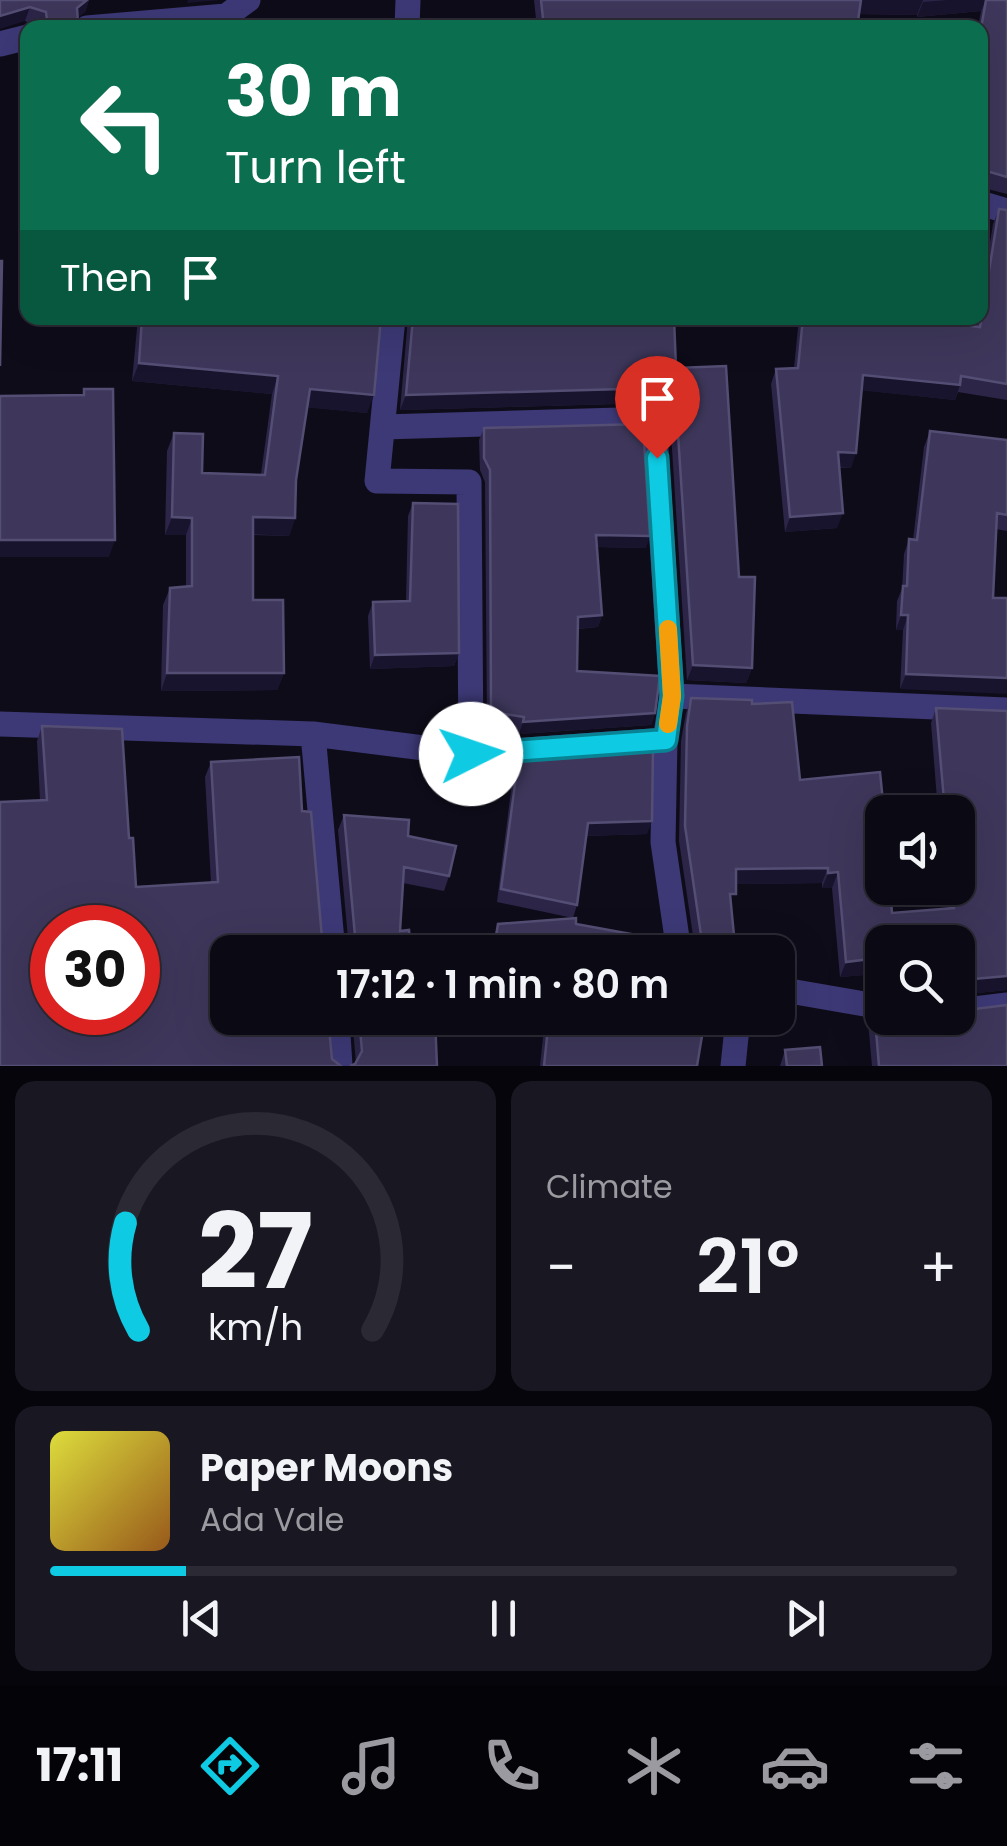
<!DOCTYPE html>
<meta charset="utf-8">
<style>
body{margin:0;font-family:Poppins,sans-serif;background:#191722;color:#f1f3f6;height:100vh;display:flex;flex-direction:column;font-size:38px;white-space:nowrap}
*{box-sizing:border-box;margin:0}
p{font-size:32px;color:#9a9aa0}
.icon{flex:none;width:55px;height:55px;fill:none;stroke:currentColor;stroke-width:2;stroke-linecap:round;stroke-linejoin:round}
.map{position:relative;height:1066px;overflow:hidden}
.panel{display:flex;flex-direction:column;gap:15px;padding:15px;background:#06050b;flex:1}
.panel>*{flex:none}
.banner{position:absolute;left:20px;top:20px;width:968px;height:305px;border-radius:20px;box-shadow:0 10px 40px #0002,0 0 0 2px #2b2a34;background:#0b6e4f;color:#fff;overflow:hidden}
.fabs{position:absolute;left:865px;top:795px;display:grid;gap:20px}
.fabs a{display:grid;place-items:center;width:110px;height:110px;border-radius:20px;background:#0b0914;box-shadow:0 10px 40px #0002,0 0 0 2px #2b2a34;font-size:50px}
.speed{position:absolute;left:30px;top:905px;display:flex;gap:20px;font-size:50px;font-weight:700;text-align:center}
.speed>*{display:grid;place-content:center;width:130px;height:130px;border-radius:50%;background:#0b0914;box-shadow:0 10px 40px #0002,0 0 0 2px #2b2a34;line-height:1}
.speed .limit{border:15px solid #d22;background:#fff;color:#111}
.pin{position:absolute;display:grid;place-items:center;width:85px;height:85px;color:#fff;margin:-102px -42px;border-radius:50% 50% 50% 0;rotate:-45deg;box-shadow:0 0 10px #0007}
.pin .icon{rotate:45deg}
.me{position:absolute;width:110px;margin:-55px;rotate:86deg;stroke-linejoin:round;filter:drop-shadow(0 0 8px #0008)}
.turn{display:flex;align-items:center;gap:35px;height:210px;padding:0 40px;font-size:45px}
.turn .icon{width:130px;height:130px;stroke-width:2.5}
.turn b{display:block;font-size:70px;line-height:85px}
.then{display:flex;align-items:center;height:95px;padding:0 40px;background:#0003;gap:20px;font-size:38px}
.big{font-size:75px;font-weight:600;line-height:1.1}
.panel .card{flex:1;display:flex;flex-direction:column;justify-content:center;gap:15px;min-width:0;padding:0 35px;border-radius:20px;background:#191722}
.panel .dial{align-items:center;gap:0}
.dial svg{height:260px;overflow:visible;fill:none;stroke:#2b2a34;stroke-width:7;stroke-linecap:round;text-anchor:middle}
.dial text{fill:#f1f3f6;stroke:none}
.song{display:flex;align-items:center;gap:30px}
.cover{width:120px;height:120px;border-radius:15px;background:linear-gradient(135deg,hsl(60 70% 55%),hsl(30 70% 35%))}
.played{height:10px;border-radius:5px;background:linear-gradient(90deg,#0ecae2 15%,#2b2a34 15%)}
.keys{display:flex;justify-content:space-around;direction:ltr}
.heat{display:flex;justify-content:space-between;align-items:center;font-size:55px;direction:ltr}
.panel .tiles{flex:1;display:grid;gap:15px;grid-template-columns:1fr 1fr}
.card:last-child{grid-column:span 2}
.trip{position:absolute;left:210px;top:935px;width:585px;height:100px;border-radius:20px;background:#0b0914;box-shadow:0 10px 40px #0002,0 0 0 2px #2b2a34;font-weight:600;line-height:100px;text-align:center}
.menu{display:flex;height:160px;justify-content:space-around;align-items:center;background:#040408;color:#9a9aa0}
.menu .icon{width:70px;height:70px}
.menu .active{color:#0ecae2}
.menu b{font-size:45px;color:#f1f3f6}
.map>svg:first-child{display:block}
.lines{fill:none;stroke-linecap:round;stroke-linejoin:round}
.street{stroke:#3d3977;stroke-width:25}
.wall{fill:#2c2548}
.shaded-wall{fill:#19142d}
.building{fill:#3e375b;stroke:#544e74;stroke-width:2.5;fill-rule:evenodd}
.route-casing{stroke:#098393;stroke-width:25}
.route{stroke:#0ecae2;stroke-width:18}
.slow{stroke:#f59e0b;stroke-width:18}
</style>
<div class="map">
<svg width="1007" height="1066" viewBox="0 0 1007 1066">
<rect width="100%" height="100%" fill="#0f0c1a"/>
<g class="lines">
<path class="street" d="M87,28L226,16L248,0
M407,28L408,0
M0,44L28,37
M980,203L1007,211
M393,318L377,481L469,482L471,754
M383,427L654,419L672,696
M0,724L313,734L471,754L665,740L672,696L1007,710
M313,734L333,952
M665,740L663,842L679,952
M778,989L882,1007
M958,1011L1007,1005
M337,1018L340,1066
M733,1066L738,1018"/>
</g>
<path class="wall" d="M0,0H89L85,12L78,17L77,28H40L25,21Z
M534,0H1007V194L980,187V28H978L981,11L917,17V15L859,14L857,28H537Z
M999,209L1007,210V400L958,392L955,400L862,390L851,468H839L837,528L785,532L771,384L776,369L794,368L799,318H910L977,326L978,318H980V305L993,224Z
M138,318H381L367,413L307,407L296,480L295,518L289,536L253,535V600L284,673L277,690L161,691L163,605L170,588L186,587V535H165L167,451L174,433L202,473L261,474L272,394L132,381Z
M408,318H674L676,368L739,577L752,668L746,683L687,680L670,418L667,409L654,403L400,410Z
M484,428L646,548L597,547L602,615L598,627L578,629L577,671L655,713L651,725L519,734V730L487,724L485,482L480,470L479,440Z
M930,431L1007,440V531L996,529L900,689L903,630H896L897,601L902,589L904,554L909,539L913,540L924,447Z
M413,503L459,653L454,666L370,669L368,616L373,602L406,601L408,516Z
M691,698L752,704L800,780L892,913L947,908L945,888H958V812H938L931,723L936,708L1007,990L958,995V942H882V992L865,988L864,975L840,977L832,888H822V883L736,884L695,949L679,841L681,741L686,713Z
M42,726L129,838L136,887L211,882L205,777L211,762L302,811L322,938L333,952L349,949L338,830L344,815L408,836L449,876L444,891L403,883L400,931L410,940L491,947L498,924H576L678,951L228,952L0,1066L40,800L37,741Z
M519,754L647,834L586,836L577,905L573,918L497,902L514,767Z
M874,1006L1007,1066H872L868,1021Z
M352,1018H435L356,1063Z
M545,1018H705L697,1066H540Z
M785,1050L822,1066H780Z"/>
<path class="shaded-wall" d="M87,0H89L85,12L72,22L77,8Z
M188,0H220L187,3Z
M860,0H923L917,15L855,14Z
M947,0H986L981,11L917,17L923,2Z
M30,7L25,21L0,29V16Z
M651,20L648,28H592V26Z
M78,22L77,28H52Z
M990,172L985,187H980V173Z
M139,363L278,376L272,394L132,381Z
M863,375L960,385L955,400L857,390Z
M659,388L654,403L400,410L406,395Z
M310,389L374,395L367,413L303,407Z
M838,452L856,453L851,468L832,467Z
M843,513L837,528L785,532L790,517Z
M172,517L192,518L186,535H165Z
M253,517L295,518L289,536L247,534Z
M596,535L650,536L646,548L592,547Z
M0,540H115L109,557H0Z
M602,615L598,627L573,629L578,617Z
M901,615H908L903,630H896Z
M459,653L454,666L370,669L375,655Z
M693,665L752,668L746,683L687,680Z
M167,673H284L277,690L161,691Z
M906,674L1007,678V694L900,689Z
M655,713L651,725L519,734L523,722Z
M652,821L647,834L583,836L588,823Z
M828,868L822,883L730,884L736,869Z
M838,872L832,888H822L828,873Z
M735,946L733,952H714L716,948Z
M870,959L864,975L840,977L846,962Z
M1007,976V990L958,995V983L962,980Z"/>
<path class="building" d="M0,0H87L77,8L78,22L52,28H48L46,12L30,7L0,16Z
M541,0H861L857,28H651V20L592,26L593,28H544Z
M986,0H1007V177L990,172L980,173V34Z
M999,209L1007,210V384L961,376L960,385L863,375L856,453L838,452L843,513L790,517L776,369L798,368L803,318H910L980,327Z
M0,261H2L0,366Z
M142,318H381L374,395L310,389L296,480L295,518L253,517V600H283L284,673H167L170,588L192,586V518L172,517L174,433L203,434L202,473L265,475L278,376L139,363Z
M413,318H674L676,368L726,366L739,577H755L752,668L693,665L676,403L673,394L659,388L406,395Z
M84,389H113L115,540H0V396L84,395Z
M643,424L650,536L596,535L602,615L578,617L577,671L660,676L655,713L523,722L524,717L491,712L490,470L484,458V428Z
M930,431L1007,440V515L997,513L993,598H1007V678L906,674L908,615H901L903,586H907L909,539L917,540Z
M413,503L458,504L459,653L375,655L373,602L410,601Z
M691,698L752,700V704L792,702L800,780L880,772L884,812L882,888H890L892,913L954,908L952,888H958V812H945L936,708L1007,711V976L962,980L958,983V942H882V975L871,972L870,959L846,962L838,872L828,873V868L736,869V894H730L735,946L716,948L715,952H687L695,949L701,935L685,826L687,726Z
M42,726L122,729L129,838H133L136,887L218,882L211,762L299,757L302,811L311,812L322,938L333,952L349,949L355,936L344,815L409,820L408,836L456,846L449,876L404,867L400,931L409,930L410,940L494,948L498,924L576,918V924L669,941L678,951L684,952H228V1018H328L332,1059L341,1066H0V802L47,800ZM52,928H138V1012H52Z
M653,745L652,821L588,823L577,905L501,889L519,754Z
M1007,1005V1066H879L874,1006H882V1018H958V1011Z
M359,1018H435L437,1066H350L355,1064L362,1051Z
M549,1018H705L697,1066H544Z
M820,1047L822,1066H787L785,1050Z"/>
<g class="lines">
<defs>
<path id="route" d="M471,754L666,740L672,696L657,458"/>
</defs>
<use href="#route" class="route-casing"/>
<use href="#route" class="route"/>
<path class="slow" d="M668,629L672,696L668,724"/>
</g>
</svg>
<div class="fabs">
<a><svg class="icon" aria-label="sound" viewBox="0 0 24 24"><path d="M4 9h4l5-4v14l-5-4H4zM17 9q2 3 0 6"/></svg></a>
<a><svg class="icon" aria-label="search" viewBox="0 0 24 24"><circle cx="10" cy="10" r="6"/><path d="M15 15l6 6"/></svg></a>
</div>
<div class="speed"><div class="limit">30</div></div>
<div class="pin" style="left:657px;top:458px;background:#d93025"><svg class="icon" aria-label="arrive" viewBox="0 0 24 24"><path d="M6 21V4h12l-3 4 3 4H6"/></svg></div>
<svg class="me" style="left:471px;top:754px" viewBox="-20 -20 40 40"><circle r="19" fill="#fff"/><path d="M0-13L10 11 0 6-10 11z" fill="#0ecae2"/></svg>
<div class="trip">17:12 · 1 min · 80 m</div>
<div class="banner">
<div class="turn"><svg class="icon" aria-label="left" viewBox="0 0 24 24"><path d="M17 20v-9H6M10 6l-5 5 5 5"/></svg><div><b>30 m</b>Turn left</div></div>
<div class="then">Then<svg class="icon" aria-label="arrive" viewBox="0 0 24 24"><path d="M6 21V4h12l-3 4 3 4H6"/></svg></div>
</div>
</div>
<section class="panel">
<div class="tiles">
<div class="card dial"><svg viewBox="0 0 100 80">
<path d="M14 69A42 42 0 1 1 86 69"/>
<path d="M14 69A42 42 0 0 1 10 36" stroke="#0ecae2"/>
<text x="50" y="56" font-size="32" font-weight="700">27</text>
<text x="50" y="72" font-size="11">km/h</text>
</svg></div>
<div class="card"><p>Climate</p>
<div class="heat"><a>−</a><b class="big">21°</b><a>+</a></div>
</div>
<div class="card">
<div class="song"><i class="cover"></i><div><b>Paper Moons</b><p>Ada Vale</p></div></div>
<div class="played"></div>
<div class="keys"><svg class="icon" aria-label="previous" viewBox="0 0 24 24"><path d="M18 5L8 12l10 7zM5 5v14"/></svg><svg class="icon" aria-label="pause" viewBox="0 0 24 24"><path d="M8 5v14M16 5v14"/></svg><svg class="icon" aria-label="next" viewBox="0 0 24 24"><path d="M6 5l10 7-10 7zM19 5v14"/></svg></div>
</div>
</div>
</section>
<nav class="menu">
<b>17:11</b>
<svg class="icon active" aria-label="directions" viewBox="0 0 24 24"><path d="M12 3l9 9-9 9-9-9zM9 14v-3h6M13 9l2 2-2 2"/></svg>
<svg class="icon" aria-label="music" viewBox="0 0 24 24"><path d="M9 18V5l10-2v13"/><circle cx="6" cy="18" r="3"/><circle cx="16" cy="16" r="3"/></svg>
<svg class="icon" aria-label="phone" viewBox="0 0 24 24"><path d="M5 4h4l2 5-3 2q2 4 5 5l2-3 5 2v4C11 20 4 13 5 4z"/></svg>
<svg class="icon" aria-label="climate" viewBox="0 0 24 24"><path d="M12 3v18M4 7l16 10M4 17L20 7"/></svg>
<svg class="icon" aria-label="car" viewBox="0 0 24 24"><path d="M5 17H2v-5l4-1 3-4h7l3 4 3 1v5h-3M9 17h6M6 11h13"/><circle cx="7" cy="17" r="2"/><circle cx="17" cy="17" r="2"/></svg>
<svg class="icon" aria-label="filters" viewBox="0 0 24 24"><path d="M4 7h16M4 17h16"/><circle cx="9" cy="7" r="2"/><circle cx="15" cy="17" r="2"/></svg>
</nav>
